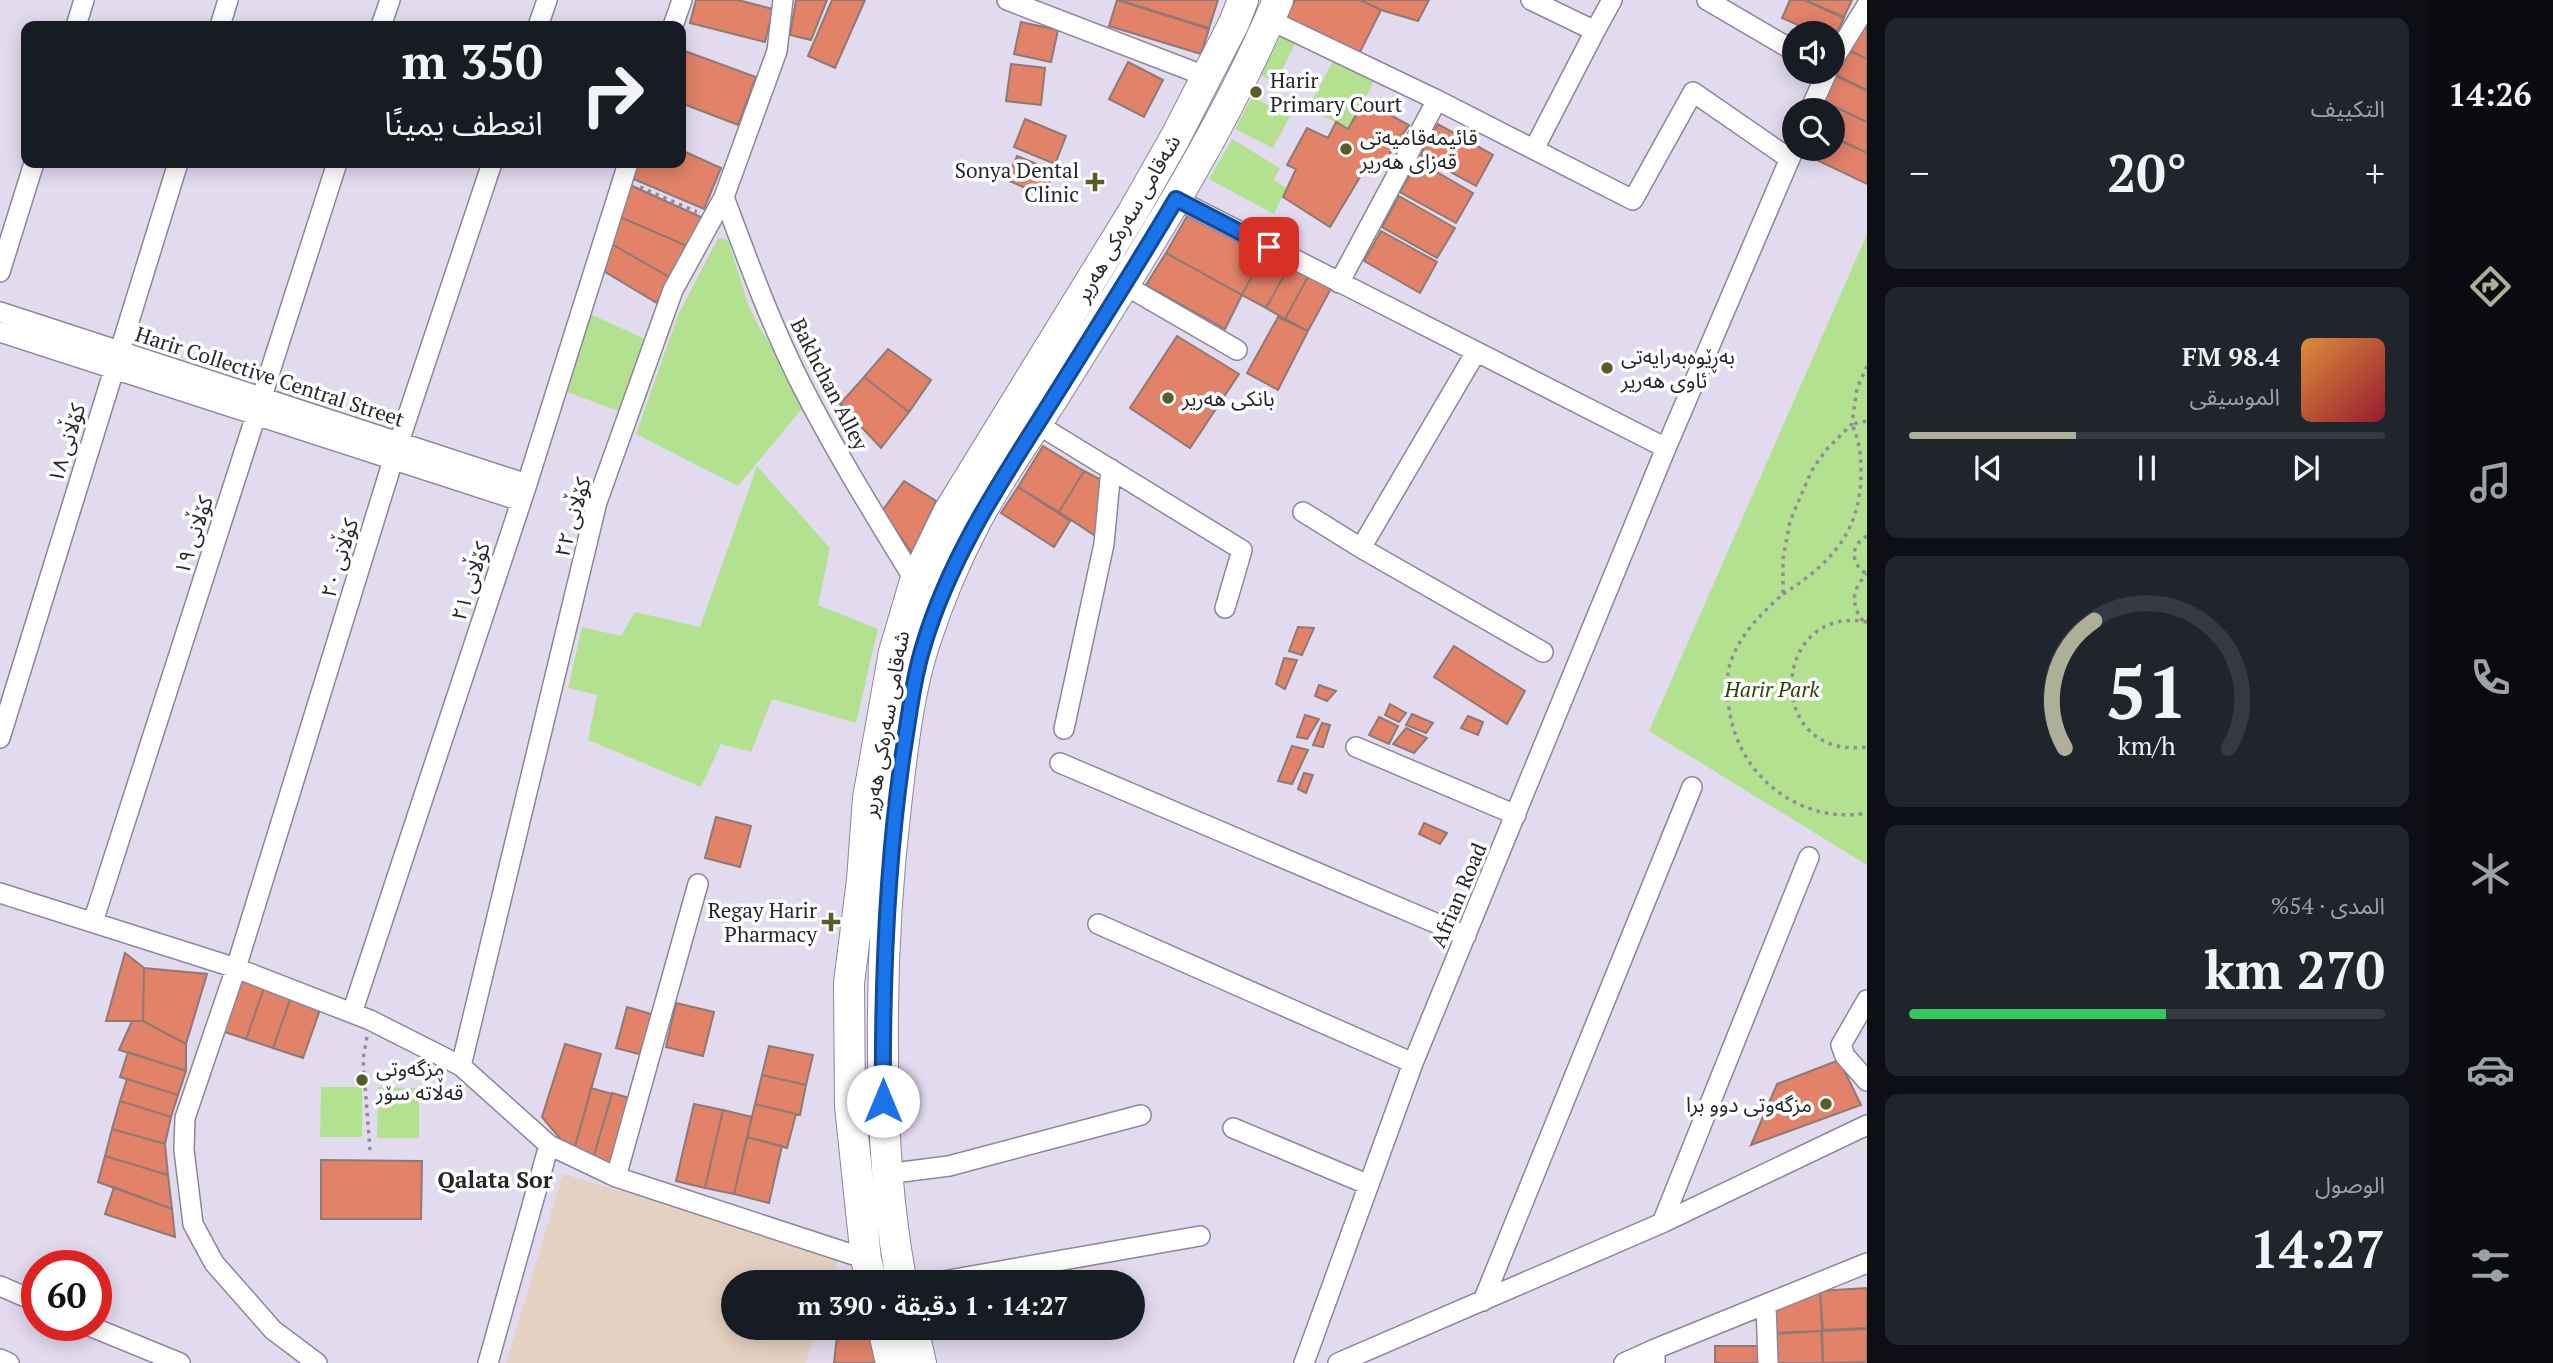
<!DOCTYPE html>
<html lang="ar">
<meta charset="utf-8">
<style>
body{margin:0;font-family:"PT Serif","Noto Sans Arabic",serif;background:#20242c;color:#f1f3f6;direction:rtl;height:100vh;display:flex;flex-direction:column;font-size:26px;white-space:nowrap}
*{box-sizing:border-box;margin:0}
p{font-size:23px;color:#9ea1a6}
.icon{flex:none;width:38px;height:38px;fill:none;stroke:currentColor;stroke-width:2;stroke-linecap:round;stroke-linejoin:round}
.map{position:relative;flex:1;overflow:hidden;direction:ltr}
.side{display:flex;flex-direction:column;gap:18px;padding:18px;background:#0d0f14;width:560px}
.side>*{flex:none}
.top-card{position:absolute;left:21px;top:21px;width:665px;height:147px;border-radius:14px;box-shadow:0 4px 18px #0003;direction:rtl;background:#171b24;color:#f1f3f6;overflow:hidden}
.fabs{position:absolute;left:1782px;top:21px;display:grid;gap:14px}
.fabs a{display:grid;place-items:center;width:63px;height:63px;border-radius:50%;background:#171b24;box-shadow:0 4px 18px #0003;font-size:35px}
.speed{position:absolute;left:21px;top:1250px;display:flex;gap:14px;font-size:35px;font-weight:700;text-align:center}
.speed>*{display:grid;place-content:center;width:91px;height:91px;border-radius:50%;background:#171b24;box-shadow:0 4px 18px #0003;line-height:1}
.speed .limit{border:10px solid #d22;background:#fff;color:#111}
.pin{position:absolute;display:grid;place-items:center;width:60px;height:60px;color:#fff;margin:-30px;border-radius:14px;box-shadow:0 4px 10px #0006}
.me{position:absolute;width:77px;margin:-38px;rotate:0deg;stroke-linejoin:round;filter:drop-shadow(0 0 5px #0008)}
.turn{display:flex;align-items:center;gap:24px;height:147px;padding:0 28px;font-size:32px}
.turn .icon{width:91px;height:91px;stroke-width:2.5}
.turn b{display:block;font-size:49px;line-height:60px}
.big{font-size:52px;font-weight:600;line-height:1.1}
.side .widget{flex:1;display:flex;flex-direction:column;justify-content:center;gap:10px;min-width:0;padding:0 24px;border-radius:14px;background:#20242c}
.side .dial{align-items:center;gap:0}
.dial svg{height:182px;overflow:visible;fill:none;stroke:#363941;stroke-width:7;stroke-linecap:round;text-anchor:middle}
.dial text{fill:#f1f3f6;stroke:none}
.song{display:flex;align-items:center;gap:21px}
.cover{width:84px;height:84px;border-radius:10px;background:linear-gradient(135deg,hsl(30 70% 55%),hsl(350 70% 35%))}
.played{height:7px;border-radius:4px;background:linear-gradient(90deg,#adaf99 35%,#363941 35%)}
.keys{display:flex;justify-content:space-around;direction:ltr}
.heat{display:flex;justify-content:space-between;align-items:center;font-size:38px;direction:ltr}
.charge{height:10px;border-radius:5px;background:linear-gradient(90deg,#34c759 54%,#363941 0)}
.trip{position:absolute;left:721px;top:1270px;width:424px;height:70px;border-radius:35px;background:#171b24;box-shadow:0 4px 18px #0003;font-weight:600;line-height:70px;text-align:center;direction:rtl}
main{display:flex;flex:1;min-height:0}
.dock{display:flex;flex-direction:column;width:126px;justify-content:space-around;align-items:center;background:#090b0e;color:#9ea1a6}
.dock .icon{width:49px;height:49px}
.dock .active{color:#adaf99}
.dock b{font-size:32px;color:#f1f3f6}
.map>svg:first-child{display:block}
.medical{fill:#e5d1c2}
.green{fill:#b4e18f}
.building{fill:#e28269;stroke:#8f7973;stroke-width:2}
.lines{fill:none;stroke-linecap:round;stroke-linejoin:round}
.street-casing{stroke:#8d869a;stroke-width:22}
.primary-casing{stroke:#8d869a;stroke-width:32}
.path{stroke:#918c9b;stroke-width:3.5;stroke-dasharray:3.5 5;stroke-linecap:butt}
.street{stroke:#fff;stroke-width:19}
.primary{stroke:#fff;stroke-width:30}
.route-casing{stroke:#114b97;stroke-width:18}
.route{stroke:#1a73e8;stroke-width:12}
.poi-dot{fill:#595b28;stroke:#fff;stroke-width:2.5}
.labels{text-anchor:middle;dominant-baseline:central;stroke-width:7;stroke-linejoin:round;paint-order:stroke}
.poi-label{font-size:21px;fill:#28262d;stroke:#fff;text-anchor:start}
.street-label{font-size:21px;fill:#28262d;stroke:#fff}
.park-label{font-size:21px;font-style:italic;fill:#2a4708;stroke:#fff}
.neighbourhood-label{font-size:23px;font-weight:bold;fill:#28262d;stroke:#fff}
</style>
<main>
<nav class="dock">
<b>14:26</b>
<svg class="icon active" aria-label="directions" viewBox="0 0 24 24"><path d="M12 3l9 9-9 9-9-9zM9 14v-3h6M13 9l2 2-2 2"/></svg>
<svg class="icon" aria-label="music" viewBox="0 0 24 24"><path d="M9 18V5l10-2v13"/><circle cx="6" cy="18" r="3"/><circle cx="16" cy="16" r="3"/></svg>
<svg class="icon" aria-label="phone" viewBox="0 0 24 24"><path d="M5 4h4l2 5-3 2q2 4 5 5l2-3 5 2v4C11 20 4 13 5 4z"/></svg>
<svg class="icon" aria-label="climate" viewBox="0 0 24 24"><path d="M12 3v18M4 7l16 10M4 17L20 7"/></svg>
<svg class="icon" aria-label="car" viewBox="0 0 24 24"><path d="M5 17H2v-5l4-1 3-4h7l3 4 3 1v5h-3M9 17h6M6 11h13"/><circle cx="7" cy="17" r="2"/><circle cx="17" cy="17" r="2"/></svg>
<svg class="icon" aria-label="filters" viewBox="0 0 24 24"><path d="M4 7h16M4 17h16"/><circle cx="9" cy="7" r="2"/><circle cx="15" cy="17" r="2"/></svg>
</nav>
<section class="side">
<div class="widget"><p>التكييف</p>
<div class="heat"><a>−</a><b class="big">20°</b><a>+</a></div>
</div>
<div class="widget">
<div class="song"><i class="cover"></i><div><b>98.4 FM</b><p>الموسيقى</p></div></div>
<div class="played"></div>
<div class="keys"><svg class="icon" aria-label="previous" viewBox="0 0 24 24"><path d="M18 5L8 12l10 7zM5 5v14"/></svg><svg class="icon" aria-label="pause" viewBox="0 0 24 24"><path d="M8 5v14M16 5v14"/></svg><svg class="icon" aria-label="next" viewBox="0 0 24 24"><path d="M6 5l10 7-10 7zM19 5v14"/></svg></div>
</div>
<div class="widget dial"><svg viewBox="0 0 100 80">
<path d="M14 69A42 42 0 1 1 86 69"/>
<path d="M14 69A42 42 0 0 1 27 13" stroke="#adaf99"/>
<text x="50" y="56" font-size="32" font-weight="700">51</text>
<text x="50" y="72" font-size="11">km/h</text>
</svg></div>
<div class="widget"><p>المدى · 54%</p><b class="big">270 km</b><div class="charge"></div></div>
<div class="widget"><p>الوصول</p><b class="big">14:27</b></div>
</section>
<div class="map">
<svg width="1867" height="1363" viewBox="0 0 1867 1363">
<rect width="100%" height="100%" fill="#e2dbf0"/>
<path class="medical" d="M563,1174L839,1256L831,1283H733V1328H817L806,1363H506Z"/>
<path class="green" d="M1280,37L1295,44L1275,83L1261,75Z
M1333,61L1374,82L1348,129L1308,108Z
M1252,97L1290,116L1273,148L1235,129Z
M1232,139L1280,168L1274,180L1286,188L1274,214L1209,179Z
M1867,234V865L1649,731Z
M718,238L728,240L748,304L758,325L806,404L738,486L636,434L678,315Z
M590,314L645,339L621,412L567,392Z
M757,466L830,548L818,605L878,629L856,723L772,699L751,752L721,744L701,787L588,740L597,695L568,688L582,627L621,636L635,612L700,627Z
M321,1087H362V1137H320Z
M378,1087L419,1088V1138H377Z"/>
<path class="building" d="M696,0H738L773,9L765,42L690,23Z
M796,0H827L811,40L790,35Z
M832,0H865L835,68L808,56Z
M1117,0L1209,29L1201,54L1109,26Z
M1119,0H1218L1209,28Z
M1295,0H1360L1381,10L1359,54L1286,19Z
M1360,0H1429L1418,21L1381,10Z
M1790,0H1804L1844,18L1833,41L1832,33H1816L1782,18Z
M1805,0H1852L1844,17Z
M1021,22L1058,30L1051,62L1014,54Z
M1861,24L1867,27V59L1849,50Z
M682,50L756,77L738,125L681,103Z
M1848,50L1867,59V91L1836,76Z
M1128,62L1163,80L1144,117L1109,99Z
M1011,64L1045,68L1041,105L1006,101Z
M1836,75L1867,90V122L1823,101Z
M1364,101L1409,125L1380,168L1369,162L1330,227L1283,197L1296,169L1287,165L1307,128L1328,138L1336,122L1348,129Z
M1823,101L1867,122V153L1832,137V110H1818Z
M1025,119L1066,136L1055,164L1014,147Z
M1438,124L1493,155L1476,186L1420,155Z
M1832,136L1867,153V184L1798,151L1799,149H1832Z
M681,150L721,168L704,209L631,178L637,163H681Z
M1017,156L1054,171L1044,196L1007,180Z
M1418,161L1473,193L1456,223L1400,192Z
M630,185L703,218L687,246L618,216Z
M1399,196L1455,228L1437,258L1382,227Z
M1191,209L1266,250L1242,295L1166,253Z
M618,216L687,246L669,277L610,243Z
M1381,231L1437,262L1420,293L1364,261Z
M610,243L669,277L657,303L602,270Z
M1266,250L1291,263L1266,308L1242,295Z
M1166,253L1242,295L1225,329L1146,285Z
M1291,263L1310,273L1285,319L1266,308Z
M1310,273L1333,285L1308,331L1285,319Z
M1278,317L1308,331L1278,390L1247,373Z
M1177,336L1239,374L1190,448L1130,408Z
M888,349L931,380L909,412L864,377Z
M864,377L909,412L881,448L840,404Z
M1043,446L1084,471L1059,512L1018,487Z
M1084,471L1105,482L1097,537L1059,512Z
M904,481L936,501L912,553L882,511Z
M1018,487L1070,521L1054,547L1001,513Z
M1298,627L1314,628L1302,655L1289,651Z
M1454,646L1525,691L1507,724L1434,677Z
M1284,658L1297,660L1285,689L1276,684Z
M1319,685L1336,691L1327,701L1315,696Z
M1390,704L1406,713L1399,722L1385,715Z
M1412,714L1433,723L1426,733L1406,725Z
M1305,715L1319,719L1307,739L1297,737Z
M1468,716L1483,722L1478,735L1461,728Z
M1379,717L1398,726L1389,744L1369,735Z
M1322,723L1330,725L1323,747L1313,745Z
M1406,728L1427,738L1414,753L1393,744Z
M1292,746L1308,750L1292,784L1278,781Z
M1304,773L1313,775L1306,793L1298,789Z
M716,817L751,826L740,867L705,858Z
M1424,823L1447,833L1440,844L1419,834Z
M125,953L144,968L143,1021H106Z
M144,968L207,974L186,1044L143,1021Z
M237,979L264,988L246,1039L219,1030Z
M264,988L291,997L273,1048L246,1039Z
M291,997L321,1007L303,1058L273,1048Z
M676,1003L714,1012L703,1056L666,1047Z
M627,1007L658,1016L647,1056L616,1048Z
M132,1021H143L186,1044V1071L119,1050Z
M565,1044L601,1054L573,1154L542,1117Z
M769,1046L813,1055L806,1085L762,1075Z
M128,1052L186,1071L178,1095L120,1077Z
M1839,1060L1861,1105L1751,1145L1777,1084Z
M762,1075L806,1085L800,1115L755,1104Z
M127,1079L178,1095L171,1117L120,1101Z
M591,1088L612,1094L593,1159L573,1154Z
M612,1093L633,1099L614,1165L593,1159Z
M120,1101L171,1117L165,1144L112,1129Z
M694,1104L723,1110L705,1188L676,1181Z
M755,1104L796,1114L787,1148L747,1137Z
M723,1110L752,1117L734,1194L705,1188Z
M112,1129L165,1144L168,1175L105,1156Z
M747,1137L782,1146L769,1203L734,1194Z
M105,1156L168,1175L172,1209L98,1182Z
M321,1160L422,1161L421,1219H321Z
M114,1187L172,1209L175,1237L105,1214Z
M1867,1288V1328L1823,1330L1820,1291Z
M1820,1291L1822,1331L1772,1333L1771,1309Z
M838,1328H851L880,1340L878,1363H834Z
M1867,1329V1362L1823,1363L1822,1331Z
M1821,1331L1823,1363H1773L1772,1334Z
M1715,1346H1761V1363H1715Z"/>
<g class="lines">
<defs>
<path id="street" d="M1007,0L1205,76
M1531,0L1595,31L1534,149
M1707,0L1794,51
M1270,20L1437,100L1633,200L1693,92L1790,159
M76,26L84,0
M220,26L228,0
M381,26L390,0
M538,26L547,0
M673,26L682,0
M1595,31L1612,0
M1832,62L1867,5
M1810,110L1827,72
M724,197C748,261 771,325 802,386C836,453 876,517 915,581
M1176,199L1666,448L1794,149
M0,272L34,163
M1339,283L1437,100
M1123,284L1237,350
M0,312L527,484
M0,332L521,501
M1476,352L1361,548L1543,652
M1037,424L1242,550L1225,608
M1303,512L1361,548
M1064,729L1104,544L1111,469
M0,738L178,163
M1356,747L1516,815
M1060,763L1466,936
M0,893L236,968L370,1020L461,1066L549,1145L616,1177L866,1259
M93,922L337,163
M1098,924L1413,1063
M1867,1000L1841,1045L1845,1056L1867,1081
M352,1013L527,484L628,163
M461,1066L597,502L673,290L724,197L777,51L783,0
M1233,1128L1369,1185
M886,1174L949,1166L1141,1115
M616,1177L698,884
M1662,1223L1867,1125
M932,1283L1200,1236
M0,1286L37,1302
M1483,1301L1692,787
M1766,1304L1867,1263
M87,1325L180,1363
M1655,1349L1766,1304L1768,1363
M0,1359L9,1363
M317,1363L273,1330L214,1263L193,1224L184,1150L185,1118L236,968L393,460L492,163
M488,1363L549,1145
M1304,1363L1413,1063L1666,448
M1338,1363L1662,1223L1809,857
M1624,1363L1655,1349V1363"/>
<path id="primary" d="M872,1283L866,1259L850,1106L849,983L862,880L868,798L894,652L915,581L949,511L1133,212L1175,138L1234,23L1243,0
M902,1283C887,1208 883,1132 883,1055C882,972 886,889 896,806C902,754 908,693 925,642C938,602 956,559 976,521C999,477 1030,435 1057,392C1136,265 1220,138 1278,0
M883,1328L891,1363
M913,1328L921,1363"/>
</defs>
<use href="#street" class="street-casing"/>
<use href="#primary" class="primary-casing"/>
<path class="path" d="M640,187L697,212
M1867,366L1857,388L1852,424L1826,450L1812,470L1790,521L1783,559V594C1762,613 1741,633 1731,661C1725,677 1727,697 1730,714C1741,778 1802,825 1867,813
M1867,536C1850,545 1850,564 1867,574
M1783,594C1832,563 1861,531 1861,472C1861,454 1859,440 1852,424L1867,421
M1863,621C1850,604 1852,589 1867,574
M1867,622C1771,604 1762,760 1867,747
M367,1037L363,1059L370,1150"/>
<use href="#street" class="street"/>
<use href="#primary" class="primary"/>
</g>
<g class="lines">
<defs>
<path id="route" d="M883,1101C882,984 886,868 903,753C909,717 913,679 924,644C948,564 993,493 1037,424C1084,349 1131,275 1176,199L1269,247"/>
</defs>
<use href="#route" class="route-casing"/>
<use href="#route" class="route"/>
</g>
<g class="poi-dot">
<circle cx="1256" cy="92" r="7"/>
<circle cx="1346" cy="149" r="7"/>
<path d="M1091.5 171.5h7v7h7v7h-7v7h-7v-7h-7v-7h7z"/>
<circle cx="1607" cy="368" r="7"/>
<circle cx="1168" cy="398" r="7"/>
<path d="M827.5 911.5h7v7h7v7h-7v7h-7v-7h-7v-7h7z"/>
<circle cx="362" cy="1080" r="7"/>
<circle cx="1826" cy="1104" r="7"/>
</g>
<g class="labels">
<g class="poi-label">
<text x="1270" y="80">Harir<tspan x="1270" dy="24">Primary Court</tspan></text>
<text x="1360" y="137">قائیمەقامیەتی<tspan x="1360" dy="24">قەزای هەریر</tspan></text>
<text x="1079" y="170" text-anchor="end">Sonya Dental<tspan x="1079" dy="24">Clinic</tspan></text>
<text x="1621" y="356">بەڕێوەبەرایەتی<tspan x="1621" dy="24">ئاوی هەریر</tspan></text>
<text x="1182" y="398">بانکی هەریر</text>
<text x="817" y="910" text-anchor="end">Regay Harir<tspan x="817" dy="24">Pharmacy</tspan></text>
<text x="376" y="1068">مزگەوتی<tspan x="376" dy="24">قەڵاتە سۆر</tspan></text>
<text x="1812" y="1104" text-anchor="end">مزگەوتی دوو برا</text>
</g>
<g class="street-label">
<text transform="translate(1127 218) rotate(-60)">شەقامی سەرەکی هەریر</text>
<text transform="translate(270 376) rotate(18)">Harir Collective Central Street</text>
<text transform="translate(830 384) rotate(63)">Bakhchan Alley</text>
<text transform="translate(66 443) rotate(-73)">کۆڵانی ١٨</text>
<text transform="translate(572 517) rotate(-74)">کۆڵانی ٢٢</text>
<text transform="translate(193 535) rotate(-72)">کۆڵانی ١٩</text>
<text transform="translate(339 558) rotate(-73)">کۆڵانی ٢٠</text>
<text transform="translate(470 581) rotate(-72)">کۆڵانی ٢١</text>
<text transform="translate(885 724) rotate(-80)">شەقامی سەرەکی هەریر</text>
<text transform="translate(1458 895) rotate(-67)">Afrian Road</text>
</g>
<g class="park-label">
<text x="1772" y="689">Harir Park</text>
</g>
<g class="neighbourhood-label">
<text x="495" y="1179">Qalata Sor</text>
</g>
</g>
</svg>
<div class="fabs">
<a><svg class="icon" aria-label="sound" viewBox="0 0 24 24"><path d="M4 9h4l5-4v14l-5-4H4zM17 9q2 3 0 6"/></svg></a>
<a><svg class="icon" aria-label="search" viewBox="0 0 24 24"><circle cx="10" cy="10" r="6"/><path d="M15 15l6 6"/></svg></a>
</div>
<div class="speed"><div class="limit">60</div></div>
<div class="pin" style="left:1269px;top:247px;background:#d93025"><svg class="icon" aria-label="arrive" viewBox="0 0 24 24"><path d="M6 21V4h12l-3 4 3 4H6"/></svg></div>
<svg class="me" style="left:883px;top:1101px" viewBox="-20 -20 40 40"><circle r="19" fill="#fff"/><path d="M0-13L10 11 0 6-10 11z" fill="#1a73e8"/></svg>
<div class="trip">14:27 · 1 دقيقة · 390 m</div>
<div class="top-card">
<div class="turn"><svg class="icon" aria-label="right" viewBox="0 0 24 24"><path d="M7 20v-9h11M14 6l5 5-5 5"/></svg><div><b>350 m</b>انعطف يمينًا</div></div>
</div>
</div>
</main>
